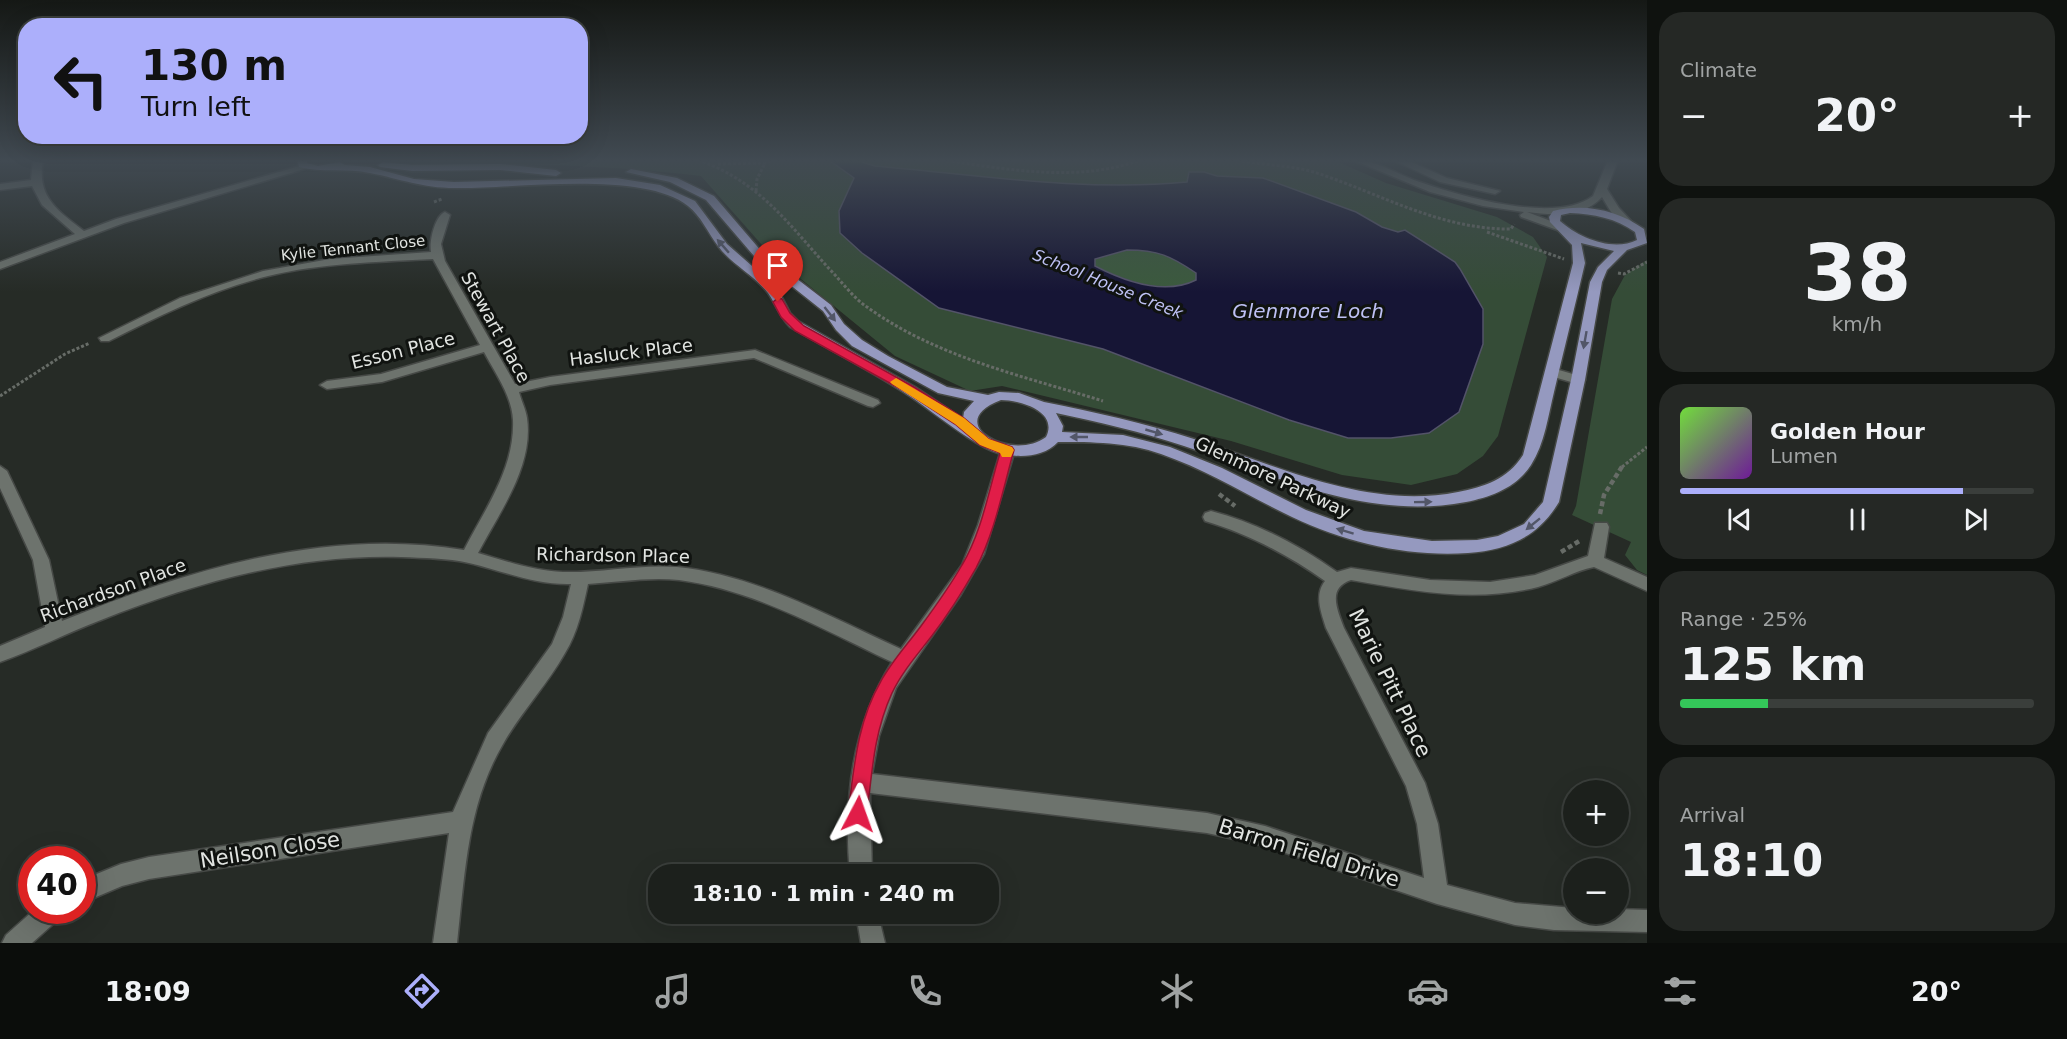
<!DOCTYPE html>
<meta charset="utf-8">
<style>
body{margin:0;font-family:"DejaVu Sans",sans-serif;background:#252825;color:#f1f3f6;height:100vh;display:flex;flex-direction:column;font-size:22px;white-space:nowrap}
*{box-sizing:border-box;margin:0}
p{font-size:20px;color:#a0a3a3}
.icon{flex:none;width:33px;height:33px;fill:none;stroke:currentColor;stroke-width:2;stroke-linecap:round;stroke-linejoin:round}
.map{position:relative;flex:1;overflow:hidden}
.drawer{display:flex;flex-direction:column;gap:12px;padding:12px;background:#0f120f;width:420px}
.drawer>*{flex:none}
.guide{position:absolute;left:18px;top:18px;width:570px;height:126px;border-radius:24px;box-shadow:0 6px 24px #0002,0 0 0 2px #3a3e3b;background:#acaffb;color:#111;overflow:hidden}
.fabs{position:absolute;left:1563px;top:780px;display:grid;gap:12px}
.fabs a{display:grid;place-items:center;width:66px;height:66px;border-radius:50%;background:#1c201c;box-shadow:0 6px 24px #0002,0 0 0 2px #3a3e3b;font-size:30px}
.speed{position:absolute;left:18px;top:846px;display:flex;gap:12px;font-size:30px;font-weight:700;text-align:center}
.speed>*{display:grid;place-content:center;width:78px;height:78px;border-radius:50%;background:#1c201c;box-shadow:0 6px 24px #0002,0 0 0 2px #3a3e3b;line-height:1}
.speed .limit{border:9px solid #d22;background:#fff;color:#111}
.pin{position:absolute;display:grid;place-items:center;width:51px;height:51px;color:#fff;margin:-62px -26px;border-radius:50% 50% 50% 0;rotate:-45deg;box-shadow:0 0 6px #0007}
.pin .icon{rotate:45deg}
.me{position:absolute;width:66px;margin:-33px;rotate:4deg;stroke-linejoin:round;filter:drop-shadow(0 0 4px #0008)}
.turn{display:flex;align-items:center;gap:21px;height:126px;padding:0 24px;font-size:27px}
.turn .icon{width:78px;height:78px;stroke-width:2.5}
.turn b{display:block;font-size:42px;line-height:51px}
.big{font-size:45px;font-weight:800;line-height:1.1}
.drawer .widget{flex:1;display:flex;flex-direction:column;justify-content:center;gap:9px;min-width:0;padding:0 21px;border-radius:24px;background:#252825}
.drawer .dial{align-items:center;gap:0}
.dial b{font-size:78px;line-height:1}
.song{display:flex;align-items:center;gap:18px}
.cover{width:72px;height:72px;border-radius:9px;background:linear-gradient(135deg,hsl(100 70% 55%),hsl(280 70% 35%))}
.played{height:6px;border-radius:3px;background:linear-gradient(90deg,#acaffb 80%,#3a3e3b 80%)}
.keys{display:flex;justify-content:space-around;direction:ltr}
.heat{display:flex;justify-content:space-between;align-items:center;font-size:33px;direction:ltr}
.charge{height:9px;border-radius:4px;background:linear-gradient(90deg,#34c759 25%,#3a3e3b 0)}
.trip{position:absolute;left:648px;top:864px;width:351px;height:60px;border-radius:24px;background:#1c201c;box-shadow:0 6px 24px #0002,0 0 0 2px #3a3e3b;font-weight:800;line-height:60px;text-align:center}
.dock{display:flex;height:96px;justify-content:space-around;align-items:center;background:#0b0d0b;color:#a0a3a3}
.dock .icon{width:42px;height:42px}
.dock .on{color:#acaffb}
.dock b{font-size:27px;color:#f1f3f6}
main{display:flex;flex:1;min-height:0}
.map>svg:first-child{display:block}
.green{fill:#354c37}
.forest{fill:#3b5a3d}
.water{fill:#161535;stroke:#535369;stroke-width:1.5;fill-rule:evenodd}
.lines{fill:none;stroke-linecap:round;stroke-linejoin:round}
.minor-casing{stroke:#464946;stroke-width:3}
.major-casing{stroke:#464946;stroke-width:3}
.path-far1{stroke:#676c67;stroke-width:3;stroke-dasharray:3 2;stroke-linecap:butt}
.path{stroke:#676c67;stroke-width:4.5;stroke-dasharray:5 3;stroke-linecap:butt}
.minor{fill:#6d736d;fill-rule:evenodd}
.major{fill:#9599bf;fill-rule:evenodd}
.oneway{fill:#525668}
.route{fill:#e11d48;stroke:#92132f;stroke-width:1.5}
.slow{fill:#f59e0b}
.labels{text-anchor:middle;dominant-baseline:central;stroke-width:6;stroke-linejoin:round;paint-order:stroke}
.far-street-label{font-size:15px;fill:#e1e4e1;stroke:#101310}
.far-water-label{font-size:16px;font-style:italic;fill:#bec1f4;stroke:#101310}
.street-label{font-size:18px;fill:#e1e4e1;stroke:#101310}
.water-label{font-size:20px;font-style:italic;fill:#bec1f4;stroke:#101310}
.near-street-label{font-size:21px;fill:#e1e4e1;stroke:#101310}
</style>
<main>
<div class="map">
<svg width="1647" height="943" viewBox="0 0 1647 943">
<rect width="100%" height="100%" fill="#262b26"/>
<path class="green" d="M393,160H1334L1386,183L1497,217L1533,237L1547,257L1498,436L1483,456L1457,474L1411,485L1342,475L1231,441L1002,386L970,391L895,356L769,253L701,176C633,168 566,165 498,163C463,163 428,168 393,160Z
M1647,260V575L1637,570L1625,555L1631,542L1572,515L1576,506L1612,299L1625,275Z"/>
<path class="forest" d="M1127,250C1158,250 1171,256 1196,273V280C1163,295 1125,280 1095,266V259Z"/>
<path class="water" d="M829,160H855L875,166C978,175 1084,192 1187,182L1189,172H1204L1217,176L1263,178L1356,212L1382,227L1398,232L1405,230L1455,262L1460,269L1483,309V344L1459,412L1429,433L1391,438H1348L1289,420L1103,349L939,308L862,253L840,233L839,211L854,178ZM1127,250C1158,250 1171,256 1196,273V280C1164,296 1124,281 1095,266V259Z"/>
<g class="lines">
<defs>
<path id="minor" d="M33,160H43C36,197 58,211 84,231L116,219L303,165L311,167L124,223L0,269V262L75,234L42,205L32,186L0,190V184L31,180Z
M1353,160C1375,160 1394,172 1414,180C1456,195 1555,225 1593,196L1608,160H1618L1607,189L1619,208L1633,223L1632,225H1624L1611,212L1602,197C1583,218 1552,215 1527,212L1564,226V230L1560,231L1521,217L1520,215L1524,212L1483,206L1430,192Z
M1393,160H1407L1447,178L1500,191L1495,194L1440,182Z
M445,212L450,215L441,244L445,261L515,384L550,377L755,350L878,400L880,403L873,407L868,406L754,358L550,385L519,392C521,400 526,410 527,418C534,466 499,513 478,553C506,561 534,571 563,572C601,573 639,564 677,567C756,575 830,617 901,649L962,565L978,525L1001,450L1008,445L1013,447L1015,450L984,554L960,596L896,688L879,736L872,774L1207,813L1265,826L1424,878L1417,824L1406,786L1326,628C1321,612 1314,595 1325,581C1288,555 1249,534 1205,521L1203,517L1205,513L1211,511C1257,523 1299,545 1337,572L1351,568L1430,580L1490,582L1535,575L1588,556L1595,523H1607L1609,527L1604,558L1647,577V591L1594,567C1574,571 1557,582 1538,587C1475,603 1413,591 1351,580C1327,588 1337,609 1344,628L1425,783L1438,824L1447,885L1515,903L1574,908V914H1618V909L1647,910V932L1554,930L1515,925L1437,904L1265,846L1207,833L870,793L872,874H850C843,800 852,726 892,662C824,630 755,590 679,580C649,577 618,582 588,584C583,607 578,632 565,653C547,685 521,712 503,744C467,805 465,874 457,943H433L449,833L149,879L122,886L82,903V880L121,864L149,857L453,812L488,733L552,644L563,617L571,584C535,585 503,571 469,563C447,558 424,558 401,557C297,554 197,582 101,620C67,633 34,650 0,662V646L45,627L33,560L0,488V466L7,471L49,560L62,621C188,570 326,527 464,550C485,509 515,468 513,420C512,396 495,373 484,352L382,382L327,389L320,385L327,381L381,374L480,345L433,259C378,262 321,263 268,276C212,290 160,315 109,341H101L99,338L180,298L263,271L330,259L431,252C429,241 435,216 445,212Z
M1552,368L1583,377L1585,380L1578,384L1547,375L1545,372L1547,369Z
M34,910H63L60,918L32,943H2L6,935Z
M856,914H878L885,943H861Z"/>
<path id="major" d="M297,160H307V163L318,166L340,162L345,165L370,167L414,179L454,182L616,178L660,185L695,201L727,244L777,288L790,313L798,321L915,387L963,419L964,412L974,401L938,393L852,346L836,330L823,311L754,256L706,200L670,182L626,172L631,169L677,178L714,196L762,252L831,305L844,324L862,340L888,356L947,387L988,395L999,392L1019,393L1044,402C1094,412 1145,423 1194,439C1279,466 1367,510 1458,492C1484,487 1508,479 1523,455L1573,263L1572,245L1550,222L1549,217L1553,211C1585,203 1617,210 1644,229L1647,243L1627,250L1607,270L1602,282L1585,380L1559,502C1538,537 1508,550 1468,553C1408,557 1347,543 1292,517C1248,496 1207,470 1161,454C1128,442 1092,442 1058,442C1043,458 1018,458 998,453C972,445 930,409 905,393C868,369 828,349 790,327C779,316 776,304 768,293C754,275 731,264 718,246C708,233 701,216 688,206C643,170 513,189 455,188C422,188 401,179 370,173C346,168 322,173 299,167ZM1570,213C1594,214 1615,218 1635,232L1637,240C1613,252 1579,238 1560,221L1561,215ZM1581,243L1614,251L1598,267L1590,282L1571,380L1543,502L1524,524L1498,536L1477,540L1432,541L1364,531L1306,510L1222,468L1170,447L1123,435L1062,432L1063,426L1056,413C1099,422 1142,432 1184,446C1276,476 1367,521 1466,502C1491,497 1516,488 1531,465C1545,443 1548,416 1554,392C1564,349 1575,306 1585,263ZM1001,400C1019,400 1059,411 1046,437C1012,463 940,423 1001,400Z
M383,162L412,165L500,164L556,170L561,173L556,176L500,170L412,171L380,167L378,165Z"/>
</defs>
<use href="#minor" class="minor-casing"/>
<use href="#major" class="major-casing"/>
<path class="path-far1" d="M698,160C762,182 791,228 835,275C845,286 855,299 867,307C936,357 1023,376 1103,401
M942,160C1007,169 1077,183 1140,160
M1237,160C1262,165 1289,165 1314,172C1379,193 1441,230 1511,229L1514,224
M718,164L766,163L771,160
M756,191L757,179L765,163
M434,202L442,199
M1487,232L1564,259
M1618,273L1624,274L1647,262
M0,396L65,354L90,343
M1622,467L1647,447"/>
<path class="path" d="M1219,494L1235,506
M1600,514L1604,495L1623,465
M1561,552L1581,540"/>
<use href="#minor" class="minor"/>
<use href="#major" class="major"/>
</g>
<defs><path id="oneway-solid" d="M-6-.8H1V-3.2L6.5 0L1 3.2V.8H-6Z" transform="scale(1.5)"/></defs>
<g class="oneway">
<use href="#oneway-solid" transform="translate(723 246) rotate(-131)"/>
<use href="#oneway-solid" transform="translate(830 314) rotate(52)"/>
<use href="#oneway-solid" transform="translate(1585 340) rotate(100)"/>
<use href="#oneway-solid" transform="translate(1154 432) rotate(16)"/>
<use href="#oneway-solid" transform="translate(1079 437) rotate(180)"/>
<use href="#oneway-solid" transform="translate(1423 502) rotate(-1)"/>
<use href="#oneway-solid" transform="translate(1533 524) rotate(141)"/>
<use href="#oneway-solid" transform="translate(1345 531) rotate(-163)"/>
</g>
<linearGradient id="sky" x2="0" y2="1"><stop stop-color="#151815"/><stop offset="0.55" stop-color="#414a52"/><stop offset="1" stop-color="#414a52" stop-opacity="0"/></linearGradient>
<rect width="1647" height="292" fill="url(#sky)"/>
<path class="route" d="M778,298L782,299L790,313L804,326L914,387L964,418L989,439L1012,447L1014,450C1003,489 995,532 976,568C963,591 947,616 931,637C917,655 902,672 892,693C874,732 872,772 867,814L865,820L858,823L851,820L848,814C854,768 857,722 881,681C892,661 907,645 921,626C935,607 950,586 962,565C982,532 989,489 1000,453L980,445L955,424L906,392L795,331L781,317L773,302Z"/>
<path class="slow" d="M896,378L964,418L989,439L1012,447L1014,450L1011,457H1002L1000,453L980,445L955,424L892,384L890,382Z"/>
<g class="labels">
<g class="far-street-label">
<text transform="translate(353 248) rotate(-6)">Kylie Tennant Close</text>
</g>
<g class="far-water-label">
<text transform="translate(1108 284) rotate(22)">School House Creek</text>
</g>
<g class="street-label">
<text transform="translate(496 327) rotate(61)">Stewart Place</text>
<text transform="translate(403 350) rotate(-14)">Esson Place</text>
<text transform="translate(631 352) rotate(-7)">Hasluck Place</text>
<text transform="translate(1273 477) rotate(25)">Glenmore Parkway</text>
<text transform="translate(613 555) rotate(1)">Richardson Place</text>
<text transform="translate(113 590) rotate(-20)">Richardson Place</text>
</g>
<g class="water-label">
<text x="1308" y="311">Glenmore Loch</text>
</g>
<g class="near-street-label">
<text transform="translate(1390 683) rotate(64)">Marie Pitt Place</text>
<text transform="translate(270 850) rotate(-9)">Neilson Close</text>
<text transform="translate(1309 853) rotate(17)">Barron Field Drive</text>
</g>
</g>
</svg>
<div class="fabs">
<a>+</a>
<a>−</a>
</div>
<div class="speed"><div class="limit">40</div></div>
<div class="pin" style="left:778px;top:302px;background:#d93025"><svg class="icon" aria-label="arrive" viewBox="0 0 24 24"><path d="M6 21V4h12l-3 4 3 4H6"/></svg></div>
<svg class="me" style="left:858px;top:814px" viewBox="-20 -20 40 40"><path d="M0-17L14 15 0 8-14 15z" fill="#e11d48" stroke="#fff" stroke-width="4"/></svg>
<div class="trip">18:10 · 1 min · 240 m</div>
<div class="guide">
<div class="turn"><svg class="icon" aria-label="left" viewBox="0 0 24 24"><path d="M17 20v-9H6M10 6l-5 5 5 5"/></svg><div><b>130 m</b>Turn left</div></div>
</div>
</div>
<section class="drawer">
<div class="widget"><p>Climate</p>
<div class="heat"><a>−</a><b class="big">20°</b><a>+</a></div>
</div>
<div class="widget dial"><b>38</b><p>km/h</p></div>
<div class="widget">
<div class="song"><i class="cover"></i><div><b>Golden Hour</b><p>Lumen</p></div></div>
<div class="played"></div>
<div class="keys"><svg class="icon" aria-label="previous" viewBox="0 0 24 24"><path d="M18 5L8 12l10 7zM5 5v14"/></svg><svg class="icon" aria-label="pause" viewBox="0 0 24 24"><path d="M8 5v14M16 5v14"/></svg><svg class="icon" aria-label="next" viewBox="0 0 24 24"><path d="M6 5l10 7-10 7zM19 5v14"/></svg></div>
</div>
<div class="widget"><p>Range · 25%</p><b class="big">125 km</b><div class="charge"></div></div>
<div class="widget"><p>Arrival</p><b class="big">18:10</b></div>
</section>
</main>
<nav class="dock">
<b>18:09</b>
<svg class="icon on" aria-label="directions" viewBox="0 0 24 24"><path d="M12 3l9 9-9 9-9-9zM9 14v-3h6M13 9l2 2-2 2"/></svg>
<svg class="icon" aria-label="music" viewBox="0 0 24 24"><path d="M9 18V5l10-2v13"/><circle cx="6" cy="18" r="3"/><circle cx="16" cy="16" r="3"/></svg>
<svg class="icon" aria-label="phone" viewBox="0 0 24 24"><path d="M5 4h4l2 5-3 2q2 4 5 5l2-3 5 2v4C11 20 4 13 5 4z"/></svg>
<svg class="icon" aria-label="climate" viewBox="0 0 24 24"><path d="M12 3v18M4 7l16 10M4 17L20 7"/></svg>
<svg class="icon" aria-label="car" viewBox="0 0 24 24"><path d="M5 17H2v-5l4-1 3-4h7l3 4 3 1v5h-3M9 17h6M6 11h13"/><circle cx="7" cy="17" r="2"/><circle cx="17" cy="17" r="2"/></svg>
<svg class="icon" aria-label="filters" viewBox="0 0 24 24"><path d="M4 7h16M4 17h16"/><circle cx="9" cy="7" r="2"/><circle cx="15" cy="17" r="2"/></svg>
<b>20°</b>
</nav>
